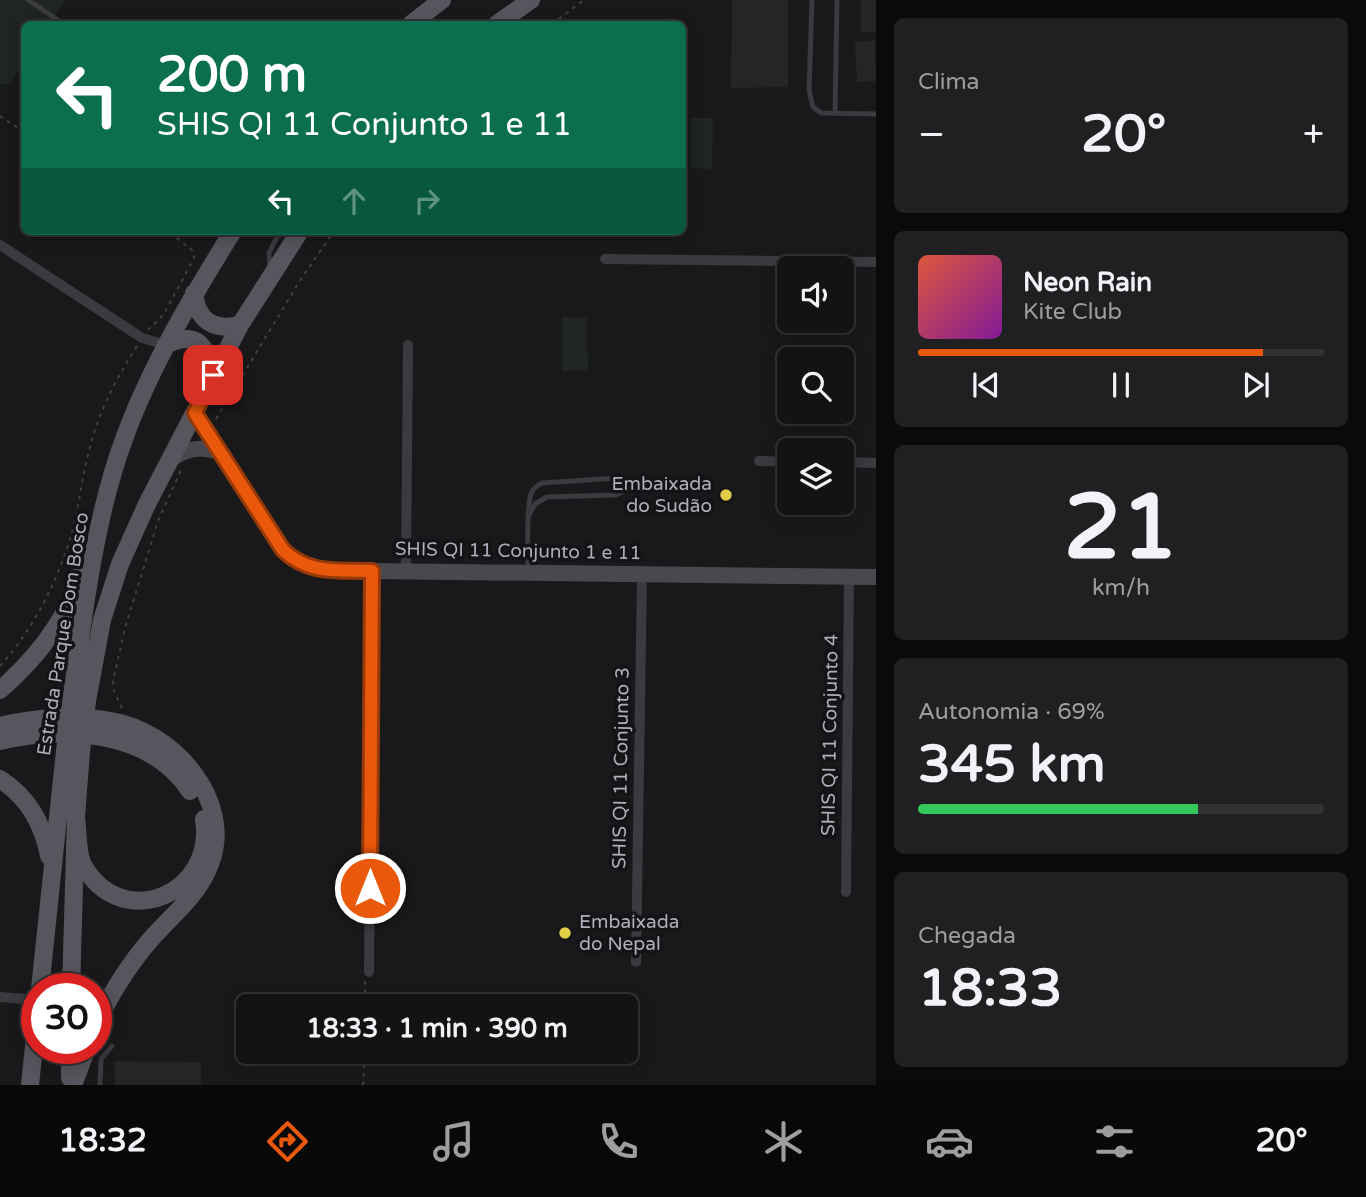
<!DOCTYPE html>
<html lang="pt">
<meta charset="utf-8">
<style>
body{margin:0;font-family:"Varela Round",sans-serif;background:#202022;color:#f1f3f6;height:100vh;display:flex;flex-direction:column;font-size:26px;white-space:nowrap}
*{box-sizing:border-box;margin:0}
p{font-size:23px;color:#9d9ea0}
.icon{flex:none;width:38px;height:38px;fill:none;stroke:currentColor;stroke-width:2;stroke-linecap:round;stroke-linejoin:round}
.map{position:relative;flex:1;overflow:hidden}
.panel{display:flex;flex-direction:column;gap:18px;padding:18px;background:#0a0a0b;width:490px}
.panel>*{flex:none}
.hud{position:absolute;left:21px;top:21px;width:665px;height:214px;border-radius:10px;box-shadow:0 4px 18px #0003,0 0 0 2px #323234;background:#0b6e4f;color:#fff;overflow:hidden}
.tools{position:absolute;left:777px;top:256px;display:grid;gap:14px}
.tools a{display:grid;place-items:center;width:77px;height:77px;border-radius:10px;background:#131314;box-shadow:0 4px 18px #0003,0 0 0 2px #323234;font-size:35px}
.speed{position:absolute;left:21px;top:973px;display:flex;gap:14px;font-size:35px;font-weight:700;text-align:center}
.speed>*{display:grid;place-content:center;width:91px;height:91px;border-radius:50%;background:#131314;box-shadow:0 4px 18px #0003,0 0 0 2px #323234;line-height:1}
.speed .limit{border:10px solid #d22;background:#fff;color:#111}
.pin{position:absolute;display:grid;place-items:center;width:60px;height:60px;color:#fff;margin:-30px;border-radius:14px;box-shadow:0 4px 10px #0006}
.me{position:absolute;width:77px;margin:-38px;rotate:0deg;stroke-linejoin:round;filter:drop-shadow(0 0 5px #0008)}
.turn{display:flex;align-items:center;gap:24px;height:147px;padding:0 21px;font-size:32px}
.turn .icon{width:91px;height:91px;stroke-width:2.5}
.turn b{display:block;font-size:49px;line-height:60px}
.lanes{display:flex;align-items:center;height:66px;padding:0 21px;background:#0003;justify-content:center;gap:35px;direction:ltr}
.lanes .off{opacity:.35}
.big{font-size:52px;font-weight:800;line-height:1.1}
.panel .card{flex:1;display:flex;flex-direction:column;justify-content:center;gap:10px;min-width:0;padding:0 24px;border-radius:10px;background:#202022}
.panel .dial{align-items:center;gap:0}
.dial b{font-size:91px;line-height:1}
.song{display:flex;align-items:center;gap:21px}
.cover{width:84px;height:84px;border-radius:10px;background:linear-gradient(135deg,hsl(10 70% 55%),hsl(290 70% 35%))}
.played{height:7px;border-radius:4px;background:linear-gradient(90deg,#ea580c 85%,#323234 85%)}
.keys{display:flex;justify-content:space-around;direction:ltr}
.heat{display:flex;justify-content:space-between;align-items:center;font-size:38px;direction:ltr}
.charge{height:10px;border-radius:5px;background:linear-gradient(90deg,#34c759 69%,#323234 0)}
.trip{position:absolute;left:236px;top:994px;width:402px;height:70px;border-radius:10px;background:#131314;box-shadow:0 4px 18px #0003,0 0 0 2px #323234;font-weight:800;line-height:70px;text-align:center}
.menu{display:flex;height:112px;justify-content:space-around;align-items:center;background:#080808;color:#9d9ea0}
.menu .icon{width:49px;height:49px}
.menu .on{color:#ea580c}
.menu b{font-size:32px;color:#f1f3f6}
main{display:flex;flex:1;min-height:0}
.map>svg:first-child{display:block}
.built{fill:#252527}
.green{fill:#1f2521}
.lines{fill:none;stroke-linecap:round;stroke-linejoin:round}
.path{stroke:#404146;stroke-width:2;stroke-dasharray:3.5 5;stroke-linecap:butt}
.lane{stroke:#3a3a3f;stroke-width:5}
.street{stroke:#3a3a3f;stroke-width:10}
.secondary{stroke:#48484f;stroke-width:16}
.primary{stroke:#56565e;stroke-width:18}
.primary-bridge{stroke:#56565e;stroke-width:18}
.route-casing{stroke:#983908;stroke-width:18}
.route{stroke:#ea580c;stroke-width:12}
.poi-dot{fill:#e3cd48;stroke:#141416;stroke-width:2.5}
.labels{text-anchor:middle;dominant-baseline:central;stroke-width:7;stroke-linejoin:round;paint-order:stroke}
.poi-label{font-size:19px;fill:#acaeb9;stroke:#141416;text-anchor:end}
.street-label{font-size:19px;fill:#acaeb9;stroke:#141416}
</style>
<main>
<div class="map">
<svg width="876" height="1085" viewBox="0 0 876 1085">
<rect width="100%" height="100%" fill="#19191b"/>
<path class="built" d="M732,0H788V87L731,88Z
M861,0H876V32H861Z
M875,40L876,81L857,82L855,42Z
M115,1061L201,1062V1085H115Z"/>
<path class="green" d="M0,0H65L49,24H24V62L10,84H0Z
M691,118H713L712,169L691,168Z
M562,317H587L588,371H562Z"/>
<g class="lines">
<path class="path" d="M552,24L584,0
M0,116L24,132
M148,330L164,314L194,258L193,251L168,231
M216,419L301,279L334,231
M0,666C33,630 57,582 71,536C79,507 82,476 90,447C99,411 117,377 137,346
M122,708L114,691L113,681L125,628L158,521L182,468
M365,981V1006
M363,1085L365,1052"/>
<path class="lane" d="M28,0L64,24
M812,0L809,90L813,107L821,113L876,114
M835,113L837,0
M270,268L269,253L280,231
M528,572C528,555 526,508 531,494C533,488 537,486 542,483L617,478L623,481L625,485L622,492L616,495L547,497L535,504L529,515
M100,1085L101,1059L112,1046"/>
<path class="street" d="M0,245L142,338L166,345
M605,259L876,262
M759,461L789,462
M842,462L876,463
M406,570L408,345
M846,892L849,577
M636,962L642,574
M369,972L372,571
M0,997L37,1000"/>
<path class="secondary" d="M195,413L283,550C309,575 338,570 372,571L876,577
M171,459C188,448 200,446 220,452"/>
<path class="primary" d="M411,24L442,0
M497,24L531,0
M194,293C197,321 214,331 240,325
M166,345C198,329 207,347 213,375
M0,690C37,658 68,617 83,570
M72,695C84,612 95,517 124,439C151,365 192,297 233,231
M87,701L102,620L120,564L147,504L240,325L300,231
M0,726C34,717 77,715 111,721C173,731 235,801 210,864C199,895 172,915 151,939C128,965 112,992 96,1023
M0,741C65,726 150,730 190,791
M0,779C28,797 43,823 49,856
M76,817C78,832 77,853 83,865C122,934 216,894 204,819
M40,989L65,751
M71,989L76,817L81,752
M70,1078V1048
M30,1085L37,1018
M73,1085L87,1048"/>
<path class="primary-bridge" d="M65,751L72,695
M81,752L87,701"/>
</g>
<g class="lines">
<defs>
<path id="route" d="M213,375L195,413L283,550C309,575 338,570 372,571L370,888"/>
</defs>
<use href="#route" class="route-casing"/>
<use href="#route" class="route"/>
</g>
<g class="poi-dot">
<circle cx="726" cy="495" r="7"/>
<circle cx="565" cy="933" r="7"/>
</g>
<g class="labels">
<g class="poi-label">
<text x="712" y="484">Embaixada<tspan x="712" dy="22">do Sudão</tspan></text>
<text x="579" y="922" text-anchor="start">Embaixada<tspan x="579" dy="22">do Nepal</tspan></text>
</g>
<g class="street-label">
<text transform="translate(518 551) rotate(1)">SHIS QI 11 Conjunto 1 e 11</text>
<text transform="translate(63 634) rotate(-81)">Estrada Parque Dom Bosco</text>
<text transform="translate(830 735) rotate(-89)">SHIS QI 11 Conjunto 4</text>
<text transform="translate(621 768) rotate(-89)">SHIS QI 11 Conjunto 3</text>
</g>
</g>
</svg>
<div class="tools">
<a><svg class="icon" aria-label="sound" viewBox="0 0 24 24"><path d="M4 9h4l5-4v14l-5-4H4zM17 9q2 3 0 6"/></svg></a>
<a><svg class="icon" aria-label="search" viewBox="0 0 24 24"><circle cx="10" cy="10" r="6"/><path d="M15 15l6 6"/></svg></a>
<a><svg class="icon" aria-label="layers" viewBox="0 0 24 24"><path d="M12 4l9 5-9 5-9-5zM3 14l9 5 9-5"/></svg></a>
</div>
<div class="speed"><div class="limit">30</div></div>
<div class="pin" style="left:213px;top:375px;background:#d93025"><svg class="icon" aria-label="arrive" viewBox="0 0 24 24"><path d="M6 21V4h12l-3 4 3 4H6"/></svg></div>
<svg class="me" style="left:370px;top:888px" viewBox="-20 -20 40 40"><circle r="17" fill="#ea580c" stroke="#fff" stroke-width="3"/><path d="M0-11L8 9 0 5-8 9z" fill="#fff"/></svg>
<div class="trip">18:33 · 1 min · 390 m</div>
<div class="hud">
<div class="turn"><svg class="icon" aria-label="left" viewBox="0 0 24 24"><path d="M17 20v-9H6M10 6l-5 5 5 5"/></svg><div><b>200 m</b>SHIS QI 11 Conjunto 1 e 11</div></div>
<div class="lanes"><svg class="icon" aria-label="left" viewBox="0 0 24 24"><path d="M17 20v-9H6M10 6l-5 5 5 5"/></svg><svg class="icon off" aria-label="ahead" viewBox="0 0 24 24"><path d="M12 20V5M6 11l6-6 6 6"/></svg><svg class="icon off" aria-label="right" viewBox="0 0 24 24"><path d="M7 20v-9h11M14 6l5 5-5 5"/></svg></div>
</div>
</div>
<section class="panel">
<div class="card"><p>Clima</p>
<div class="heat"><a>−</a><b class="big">20°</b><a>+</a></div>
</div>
<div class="card">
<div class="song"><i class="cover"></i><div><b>Neon Rain</b><p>Kite Club</p></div></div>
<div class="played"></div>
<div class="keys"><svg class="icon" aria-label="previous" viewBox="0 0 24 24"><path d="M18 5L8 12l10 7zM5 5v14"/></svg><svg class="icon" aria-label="pause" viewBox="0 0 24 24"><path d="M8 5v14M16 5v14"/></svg><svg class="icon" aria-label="next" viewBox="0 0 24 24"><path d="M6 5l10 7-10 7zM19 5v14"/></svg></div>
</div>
<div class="card dial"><b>21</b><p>km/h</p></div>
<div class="card"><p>Autonomia · 69%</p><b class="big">345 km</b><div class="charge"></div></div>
<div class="card"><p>Chegada</p><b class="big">18:33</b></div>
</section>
</main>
<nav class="menu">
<b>18:32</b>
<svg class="icon on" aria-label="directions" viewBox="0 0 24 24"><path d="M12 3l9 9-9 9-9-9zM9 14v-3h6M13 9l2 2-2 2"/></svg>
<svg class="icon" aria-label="music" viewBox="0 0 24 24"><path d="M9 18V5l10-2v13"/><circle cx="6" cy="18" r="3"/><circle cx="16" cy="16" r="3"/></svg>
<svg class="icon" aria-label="phone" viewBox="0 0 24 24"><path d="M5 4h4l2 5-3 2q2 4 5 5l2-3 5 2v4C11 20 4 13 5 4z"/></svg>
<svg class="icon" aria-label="climate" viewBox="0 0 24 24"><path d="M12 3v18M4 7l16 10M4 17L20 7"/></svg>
<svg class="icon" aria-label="car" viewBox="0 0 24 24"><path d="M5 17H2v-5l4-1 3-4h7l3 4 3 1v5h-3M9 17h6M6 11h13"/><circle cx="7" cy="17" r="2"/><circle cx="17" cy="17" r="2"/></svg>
<svg class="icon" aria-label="filters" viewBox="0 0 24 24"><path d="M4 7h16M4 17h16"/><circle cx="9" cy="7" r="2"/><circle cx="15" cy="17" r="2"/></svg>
<b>20°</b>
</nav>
